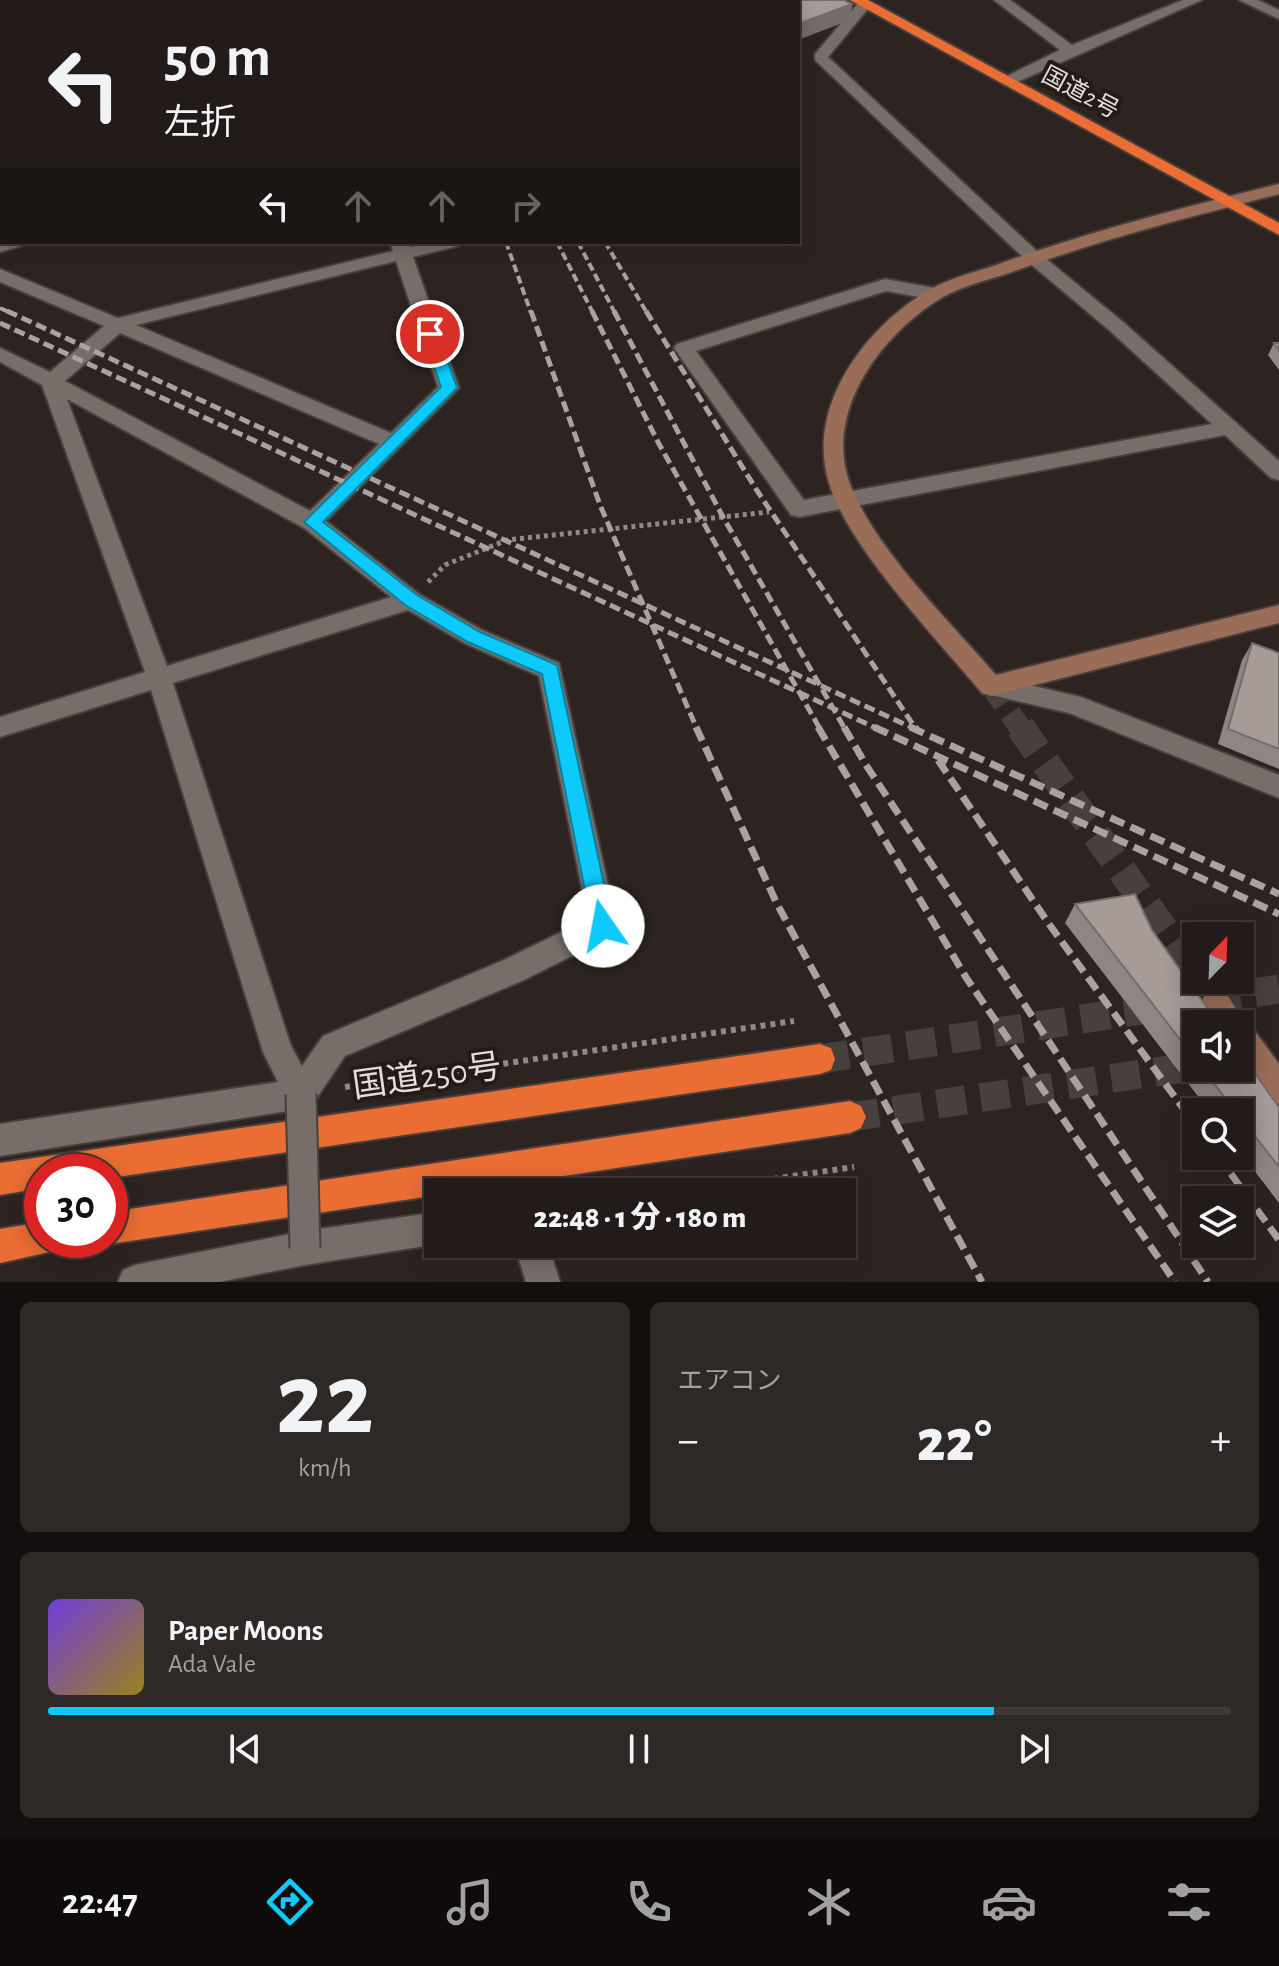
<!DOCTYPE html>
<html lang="ja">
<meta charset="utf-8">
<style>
body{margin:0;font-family:"Alegreya Sans","Noto Sans JP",sans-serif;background:#2e2826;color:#f1f3f6;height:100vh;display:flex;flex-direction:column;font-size:30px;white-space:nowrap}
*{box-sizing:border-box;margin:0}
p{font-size:26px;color:#a2a1a2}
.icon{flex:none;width:44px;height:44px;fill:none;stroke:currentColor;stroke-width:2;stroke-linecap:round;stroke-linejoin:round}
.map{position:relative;height:1282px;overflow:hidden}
.sheet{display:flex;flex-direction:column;gap:20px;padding:20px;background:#130f0e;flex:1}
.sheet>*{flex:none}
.guide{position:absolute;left:0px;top:0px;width:800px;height:244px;box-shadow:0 4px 20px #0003,0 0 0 2px #3f3938;background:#221b19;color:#f1f3f6;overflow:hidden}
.needle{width:52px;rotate:23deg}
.controls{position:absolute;left:1182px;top:922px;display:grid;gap:16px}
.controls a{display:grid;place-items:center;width:72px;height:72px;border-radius:0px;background:#221b19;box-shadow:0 4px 20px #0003,0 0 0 2px #3f3938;font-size:40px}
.speed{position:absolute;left:24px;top:1154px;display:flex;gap:16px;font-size:40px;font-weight:700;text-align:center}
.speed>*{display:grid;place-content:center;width:104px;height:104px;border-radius:50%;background:#221b19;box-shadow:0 4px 20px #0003,0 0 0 2px #3f3938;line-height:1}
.speed .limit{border:12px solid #d22;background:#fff;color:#111}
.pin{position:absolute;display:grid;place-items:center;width:68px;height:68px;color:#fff;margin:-34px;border:4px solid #fff;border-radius:50%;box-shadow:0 2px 8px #0007}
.me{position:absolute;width:88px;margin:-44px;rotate:348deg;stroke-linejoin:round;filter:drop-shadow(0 0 6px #0008)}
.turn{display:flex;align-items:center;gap:28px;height:168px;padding:0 32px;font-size:36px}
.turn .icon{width:104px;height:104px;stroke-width:2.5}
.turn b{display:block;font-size:56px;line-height:68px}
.lanes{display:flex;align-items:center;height:76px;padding:0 32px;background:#0003;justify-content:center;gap:40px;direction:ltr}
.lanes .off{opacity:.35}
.big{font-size:60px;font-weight:800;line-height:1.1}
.sheet .widget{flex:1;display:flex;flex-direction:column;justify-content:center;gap:12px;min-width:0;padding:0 28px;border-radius:12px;background:#2e2826}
.sheet .dial{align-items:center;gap:0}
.dial b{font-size:104px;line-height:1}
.song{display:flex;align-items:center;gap:24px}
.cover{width:96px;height:96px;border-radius:12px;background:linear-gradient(135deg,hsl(260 70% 55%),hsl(50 70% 35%))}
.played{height:8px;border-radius:4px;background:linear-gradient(90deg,#0dcafa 80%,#3f3938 80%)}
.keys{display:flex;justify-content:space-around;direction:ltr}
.heat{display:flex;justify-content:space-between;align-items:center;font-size:44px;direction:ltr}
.sheet .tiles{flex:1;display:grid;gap:20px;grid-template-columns:1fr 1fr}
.widget:last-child{grid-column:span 2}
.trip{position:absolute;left:424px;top:1178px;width:432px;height:80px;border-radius:0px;background:#221b19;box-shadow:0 4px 20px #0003,0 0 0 2px #3f3938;font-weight:800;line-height:80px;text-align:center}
.tabs{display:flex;height:128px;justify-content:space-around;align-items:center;background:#0e0b0a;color:#a2a1a2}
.tabs .icon{width:56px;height:56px}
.tabs .on{color:#0dcafa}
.tabs b{font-size:36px;color:#f1f3f6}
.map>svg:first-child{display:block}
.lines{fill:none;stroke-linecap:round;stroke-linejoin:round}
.secondary-tunnel-far1{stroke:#48403d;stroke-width:22;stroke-dasharray:22 11;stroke-linecap:butt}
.secondary-tunnel{stroke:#48403d;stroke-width:29;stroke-dasharray:29 15;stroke-linecap:butt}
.highway-tunnel{stroke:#48403d;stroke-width:29;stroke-dasharray:29 15;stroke-linecap:butt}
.lane-casing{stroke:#473f3c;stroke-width:4}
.street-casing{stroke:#473f3c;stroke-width:4}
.secondary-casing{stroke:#473f3c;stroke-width:4}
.highway-casing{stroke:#473f3c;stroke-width:4}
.path-far1{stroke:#918986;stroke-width:5;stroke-dasharray:4 4;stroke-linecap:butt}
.path{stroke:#918986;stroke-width:6;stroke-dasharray:5 5;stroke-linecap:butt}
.lane{fill:#776d69;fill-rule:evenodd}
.street{fill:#776d69;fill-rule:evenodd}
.secondary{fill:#9a6d59;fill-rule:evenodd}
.highway{fill:#ea6d33;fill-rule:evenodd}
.rail-far2{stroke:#a9a29f;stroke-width:4;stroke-dasharray:8 4;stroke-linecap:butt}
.rail-far1{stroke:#a9a29f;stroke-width:5;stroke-dasharray:11 5;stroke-linecap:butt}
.rail{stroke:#a9a29f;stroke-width:7;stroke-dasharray:15 7;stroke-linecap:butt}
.street-bridge-casing{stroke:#473f3c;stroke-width:33;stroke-linecap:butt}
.street-bridge{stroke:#776d69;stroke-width:29}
.wall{fill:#8f8582}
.shaded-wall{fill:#746c6a}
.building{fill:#a69b97;stroke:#746c6a;stroke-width:2}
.route{fill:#0dcafa;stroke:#0883a2;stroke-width:2}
.labels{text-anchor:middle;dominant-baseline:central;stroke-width:8;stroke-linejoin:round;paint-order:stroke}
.far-street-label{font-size:24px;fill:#e4dedb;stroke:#231b17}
.near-street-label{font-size:34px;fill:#e4dedb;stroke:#231b17}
</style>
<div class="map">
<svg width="1279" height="1282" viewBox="0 0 1279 1282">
<rect width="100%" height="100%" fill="#2d2421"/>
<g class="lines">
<path class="secondary-tunnel-far1" d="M991,686L1021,729"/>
<path class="secondary-tunnel" d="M1020,727L1196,975"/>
<path class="highway-tunnel" d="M820,1059L1279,989
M1240,1060L1279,1054
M850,1117L1196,1066"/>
<defs>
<path id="lane" d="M0,16H2V22H0Z
M0,79H2V85H0Z"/>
<path id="street" d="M79,0H102L78,2Z
M133,0H147L148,2H134Z
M244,0H267L243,2Z
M351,0H365L366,2H352Z
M994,0H1010L1072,45L1183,0H1202L1008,86L1003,84V78L1060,50Z
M1239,0H1258L1279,10V19Z
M860,1H870L872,4L828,57L1039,253L1123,322L1279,461V480L1271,478L1225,435L799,517L791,515L674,348L677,344L885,279L935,288L944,294L935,300L886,291L696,351L804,500L1212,424L1109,330L1027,261L815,60V54Z
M0,241L2,242H24L21,246L0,252Z
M390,242H408L410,247L430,242H461L458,246L413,257L459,388L326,521L419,594L482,630L559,663L617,926L613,935L524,980L345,1056L312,1105L301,1109L0,1156V1124L278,1082L263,1052L151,690L0,737V717L145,672L42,385L0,362V348L50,372L104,326L0,282V269L118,318L393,251ZM396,261L438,387L391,433L136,325ZM120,333L379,444L310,511L65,381ZM67,399L304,528L391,597L167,666ZM408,610L466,644L539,676L588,919L504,960L323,1036L302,1066L291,1046L173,683Z
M991,676L1081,697L1279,775V798L1069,713L982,693L979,686L982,679Z
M438,1212V1244L305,1265L219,1282H118L123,1270L135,1265L305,1231Z
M514,1244H548L560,1282H526Z"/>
<path id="secondary" d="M1279,184V194C1189,217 1099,240 1012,272C989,280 964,285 943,297C882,333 820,414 852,489C879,553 950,622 996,675L1279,605V623L991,696L982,693C938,640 848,547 829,483C805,406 867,325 931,289C952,277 977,272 999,264C1091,231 1185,207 1279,184Z
M1216,989L1226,993L1246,1024L1251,1026L1279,1064V1104L1268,1100L1240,1061V1024H1213L1201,1003L1206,993Z"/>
<path id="highway" d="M850,0H868L1279,223V235Z
M820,1044L831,1048L835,1059L831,1070L820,1074L110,1178V1172H42V1188L0,1195V1163Z
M850,1101L861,1106L866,1117L861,1128L850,1133L457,1192H438V1195L110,1244L99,1240H110V1212Z
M42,1222V1240H58L54,1251L0,1263V1229Z"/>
</defs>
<use href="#lane" class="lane-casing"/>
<use href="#street" class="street-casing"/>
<use href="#secondary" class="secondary-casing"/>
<use href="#highway" class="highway-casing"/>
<path class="path-far1" d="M428,582L445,565L507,540L769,512"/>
<path class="path" d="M345,1087L794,1021
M684,1192L854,1167"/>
<use href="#lane" class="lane"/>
<use href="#street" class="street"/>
<use href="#secondary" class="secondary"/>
<use href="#highway" class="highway"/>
<path class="rail-far2" d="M506,242L531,313
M557,242L593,313
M578,242L615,313
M605,242L647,313
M0,308L11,313"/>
<path class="rail-far1" d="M7,311L915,729
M531,311L600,505L697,729
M592,311L659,444L820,729
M614,311L723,517L845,729
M646,311L756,489L916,729
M0,323L878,729"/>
<path class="rail" d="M696,727L777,904L982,1282
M818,727L967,979L1175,1282
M844,727L866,765L1208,1282
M874,727L1279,914
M910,727L1279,894
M915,727L917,730
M938,760L1049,924L1196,1126
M1218,1156L1279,1240"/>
<defs>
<path id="street-bridge" d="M301,1094L305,1248"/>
</defs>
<use href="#street-bridge" class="street-bridge-casing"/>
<use href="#street-bridge" class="street-bridge"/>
</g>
<path class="wall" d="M734,0H847V1L852,4L850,20L798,2H734Z
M1274,343H1279V370L1268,355Z
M1252,643L1279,653V769L1218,744L1242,660Z
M1075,904L1196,1024V1068H1240L1279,1107V1203L1240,1152V1112H1210L1065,923Z"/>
<path class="shaded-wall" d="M506,0H600L587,2H506Z
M842,0H847L846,6L852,4L850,20L798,40V24Z"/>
<path class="building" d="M745,0H844L852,4L798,24V2H748Z
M1274,343H1279V350Z
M1252,643L1279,653V749L1228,729Z
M1135,894L1152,930L1219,1024H1196V1060L1075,904Z
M1240,1053L1279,1107V1167L1240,1117V1112H1236L1202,1068H1240Z"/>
<path class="route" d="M430,330L438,334L457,388L323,522L417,595L480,632L557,665L613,926L610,933L603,935L595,933L592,926L542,674L468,642L405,605L304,522L441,387L423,334Z"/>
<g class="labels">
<g class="far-street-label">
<text transform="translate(1080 93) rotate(28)">国道2号</text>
</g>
<g class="near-street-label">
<text transform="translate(427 1077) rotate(-8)">国道250号</text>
</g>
</g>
</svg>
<div class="controls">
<a><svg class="needle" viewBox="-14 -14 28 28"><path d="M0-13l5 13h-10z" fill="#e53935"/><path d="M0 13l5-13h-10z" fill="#a2a1a2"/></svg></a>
<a><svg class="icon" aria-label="sound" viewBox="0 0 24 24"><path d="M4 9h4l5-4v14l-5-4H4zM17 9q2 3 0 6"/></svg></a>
<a><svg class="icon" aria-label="search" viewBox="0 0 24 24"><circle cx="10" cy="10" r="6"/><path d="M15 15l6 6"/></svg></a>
<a><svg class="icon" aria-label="layers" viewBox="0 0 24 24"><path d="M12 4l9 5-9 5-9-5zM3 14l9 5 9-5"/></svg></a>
</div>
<div class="speed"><div class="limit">30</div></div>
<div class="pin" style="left:430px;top:334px;background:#d93025"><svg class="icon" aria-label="arrive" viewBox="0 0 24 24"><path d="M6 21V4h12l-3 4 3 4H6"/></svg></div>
<svg class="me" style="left:603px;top:926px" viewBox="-20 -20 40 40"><circle r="19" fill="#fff"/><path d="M0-13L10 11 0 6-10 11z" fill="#0dcafa"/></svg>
<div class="trip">22:48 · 1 分 · 180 m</div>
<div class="guide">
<div class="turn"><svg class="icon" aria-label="left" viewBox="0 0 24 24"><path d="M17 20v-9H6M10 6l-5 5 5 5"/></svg><div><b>50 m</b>左折</div></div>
<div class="lanes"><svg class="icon" aria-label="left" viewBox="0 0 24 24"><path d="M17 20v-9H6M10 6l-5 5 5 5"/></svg><svg class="icon off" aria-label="ahead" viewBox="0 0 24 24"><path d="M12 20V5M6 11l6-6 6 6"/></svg><svg class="icon off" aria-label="ahead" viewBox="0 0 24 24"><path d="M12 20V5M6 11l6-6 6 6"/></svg><svg class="icon off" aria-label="right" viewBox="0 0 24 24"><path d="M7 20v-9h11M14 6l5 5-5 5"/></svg></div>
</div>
</div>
<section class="sheet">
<div class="tiles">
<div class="widget dial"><b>22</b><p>km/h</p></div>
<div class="widget"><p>エアコン</p>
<div class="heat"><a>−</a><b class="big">22°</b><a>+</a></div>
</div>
<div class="widget">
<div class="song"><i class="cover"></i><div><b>Paper Moons</b><p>Ada Vale</p></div></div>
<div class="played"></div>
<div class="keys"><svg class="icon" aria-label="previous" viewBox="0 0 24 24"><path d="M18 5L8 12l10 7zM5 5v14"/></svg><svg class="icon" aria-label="pause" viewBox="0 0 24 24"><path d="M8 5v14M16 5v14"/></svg><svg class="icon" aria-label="next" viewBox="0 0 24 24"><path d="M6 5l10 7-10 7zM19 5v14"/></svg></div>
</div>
</div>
</section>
<nav class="tabs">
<b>22:47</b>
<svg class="icon on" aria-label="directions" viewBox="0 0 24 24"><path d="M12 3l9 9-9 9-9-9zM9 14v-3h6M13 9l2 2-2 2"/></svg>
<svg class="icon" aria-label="music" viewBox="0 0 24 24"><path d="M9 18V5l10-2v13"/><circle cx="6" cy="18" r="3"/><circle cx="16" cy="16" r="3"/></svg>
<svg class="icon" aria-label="phone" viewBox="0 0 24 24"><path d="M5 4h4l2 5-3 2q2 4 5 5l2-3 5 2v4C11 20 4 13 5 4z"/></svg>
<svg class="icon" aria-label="climate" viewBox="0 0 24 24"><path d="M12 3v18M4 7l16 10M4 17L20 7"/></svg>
<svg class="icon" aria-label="car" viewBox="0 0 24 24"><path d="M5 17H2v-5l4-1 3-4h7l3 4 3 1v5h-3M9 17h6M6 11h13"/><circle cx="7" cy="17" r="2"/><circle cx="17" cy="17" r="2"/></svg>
<svg class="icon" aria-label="filters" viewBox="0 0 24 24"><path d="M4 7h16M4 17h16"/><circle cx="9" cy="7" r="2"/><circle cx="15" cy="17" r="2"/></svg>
</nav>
